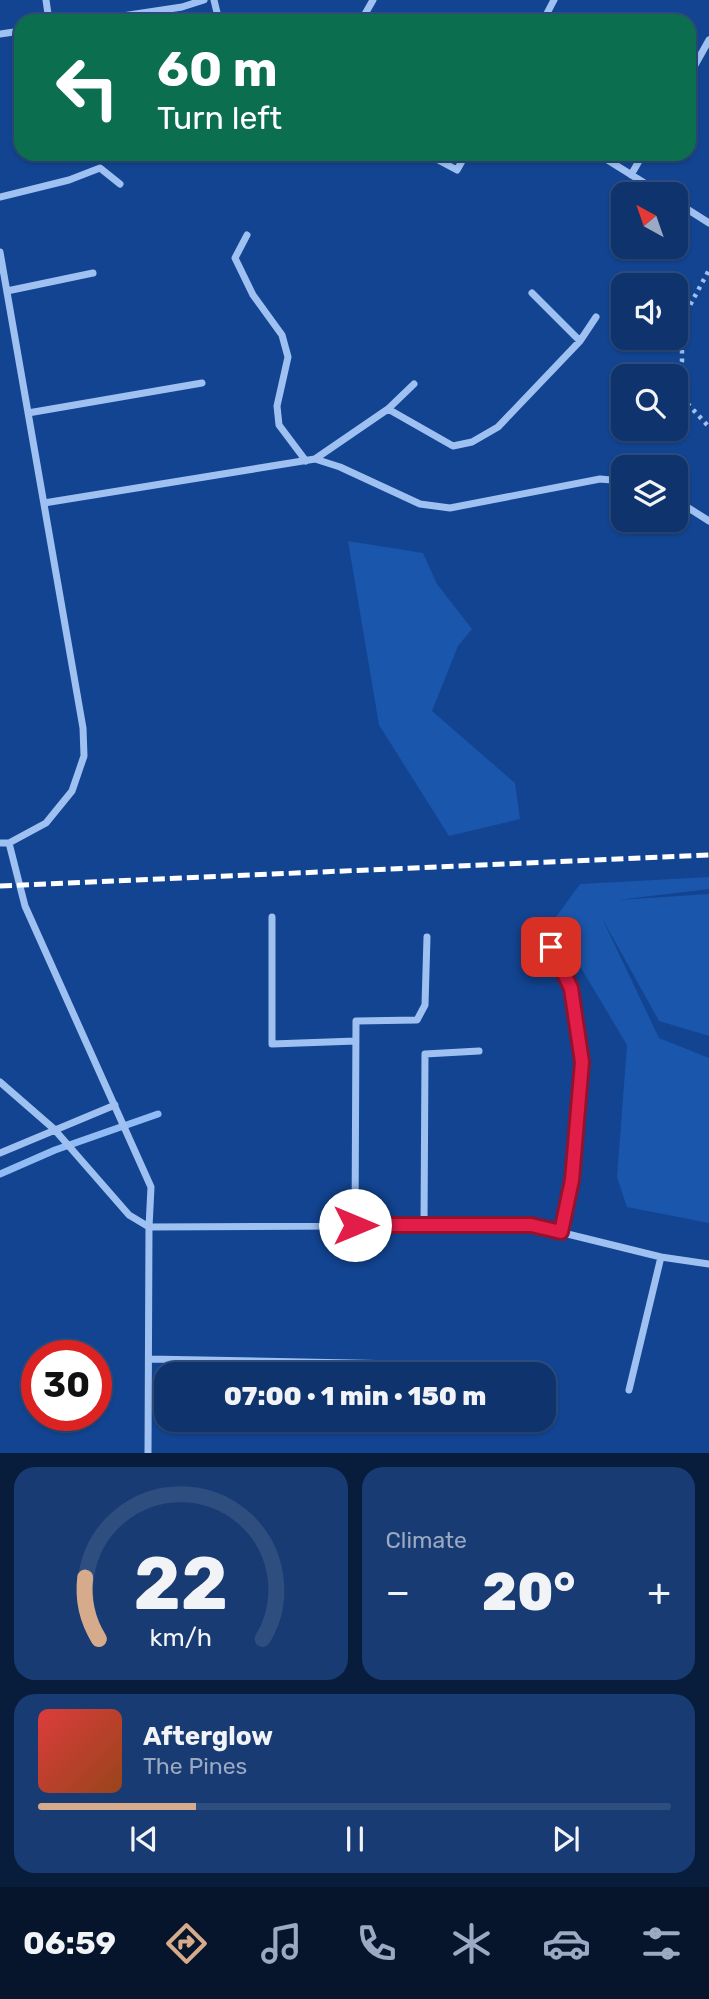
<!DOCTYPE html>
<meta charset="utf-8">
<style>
body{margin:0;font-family:Rubik,sans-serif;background:#173b72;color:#f1f3f6;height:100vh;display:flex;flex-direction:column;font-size:26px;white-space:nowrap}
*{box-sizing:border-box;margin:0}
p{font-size:23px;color:#9baac2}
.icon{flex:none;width:38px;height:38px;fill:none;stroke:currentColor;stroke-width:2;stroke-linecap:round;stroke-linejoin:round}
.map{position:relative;height:1453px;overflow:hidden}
.sheet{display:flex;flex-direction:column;gap:14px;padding:14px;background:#081c3c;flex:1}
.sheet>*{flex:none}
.hud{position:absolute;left:14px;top:14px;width:682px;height:147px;border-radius:21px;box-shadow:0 2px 5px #0004,0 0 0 2px #2e4e80;background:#0b6e4f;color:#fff;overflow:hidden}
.needle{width:46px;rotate:320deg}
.tools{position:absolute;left:611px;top:182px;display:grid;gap:14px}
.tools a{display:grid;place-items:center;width:77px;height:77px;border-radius:14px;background:#0e336d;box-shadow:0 2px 5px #0004,0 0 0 2px #2e4e80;font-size:35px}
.speed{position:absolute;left:21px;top:1340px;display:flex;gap:14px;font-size:35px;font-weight:700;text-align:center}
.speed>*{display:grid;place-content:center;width:91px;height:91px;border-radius:50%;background:#0e336d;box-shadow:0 2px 5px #0004,0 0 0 2px #2e4e80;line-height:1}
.speed .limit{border:10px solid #d22;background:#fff;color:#111}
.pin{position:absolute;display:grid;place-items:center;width:60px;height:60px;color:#fff;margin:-30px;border-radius:14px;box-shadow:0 4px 10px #0006}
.me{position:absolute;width:77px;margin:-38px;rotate:90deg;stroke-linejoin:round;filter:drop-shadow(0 0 5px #0008)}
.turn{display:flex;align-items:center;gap:24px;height:147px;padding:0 28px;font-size:32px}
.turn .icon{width:91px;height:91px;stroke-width:2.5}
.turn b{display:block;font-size:49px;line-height:60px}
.big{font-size:52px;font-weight:800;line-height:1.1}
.sheet .tile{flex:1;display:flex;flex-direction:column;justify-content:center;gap:10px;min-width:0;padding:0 24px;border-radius:21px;background:#173b72}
.sheet .dial{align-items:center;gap:0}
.dial svg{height:182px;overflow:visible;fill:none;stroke:#2e4e80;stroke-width:7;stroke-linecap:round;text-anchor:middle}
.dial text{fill:#f1f3f6;stroke:none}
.song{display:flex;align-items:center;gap:21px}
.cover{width:84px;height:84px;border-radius:10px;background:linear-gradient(135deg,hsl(0 70% 55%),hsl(20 70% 35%))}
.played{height:7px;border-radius:4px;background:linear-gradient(90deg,#d6ab8b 25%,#2e4e80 25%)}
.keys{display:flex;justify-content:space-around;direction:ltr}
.heat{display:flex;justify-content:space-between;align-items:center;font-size:38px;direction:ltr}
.sheet .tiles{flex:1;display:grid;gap:14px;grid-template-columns:1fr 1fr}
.tile:last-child{grid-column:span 2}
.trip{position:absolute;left:154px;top:1362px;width:402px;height:70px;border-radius:21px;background:#0e336d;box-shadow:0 2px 5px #0004,0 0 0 2px #2e4e80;font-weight:800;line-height:70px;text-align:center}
.tab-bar{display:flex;height:112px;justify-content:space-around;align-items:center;background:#06142c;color:#9baac2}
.tab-bar .icon{width:49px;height:49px}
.tab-bar .current{color:#d6ab8b}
.tab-bar b{font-size:32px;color:#f1f3f6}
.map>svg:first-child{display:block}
.green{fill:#1a56ab}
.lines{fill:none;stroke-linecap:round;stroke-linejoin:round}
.stream{stroke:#90bbf5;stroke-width:7}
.path{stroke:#9ec1f2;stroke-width:4.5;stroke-dasharray:3.5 5;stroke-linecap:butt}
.street{stroke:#9ec1f2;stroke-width:7}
.rail{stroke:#fff;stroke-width:5;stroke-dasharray:12 5;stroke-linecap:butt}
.route-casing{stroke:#92132f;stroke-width:18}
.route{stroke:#e11d48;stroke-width:12}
</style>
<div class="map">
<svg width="709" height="1453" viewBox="0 0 709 1453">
<rect width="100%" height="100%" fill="#124491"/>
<path class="green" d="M348,541L423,553L437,584L472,629L458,646L432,711L515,783L520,819L449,836L379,725Z
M709,877V889L618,900L709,894V1036L659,1021L602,918L659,1038L709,1058V1223L627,1207L617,1177L627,1045L553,921L580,884Z"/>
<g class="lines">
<path class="stream" d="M0,1174L55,1150L158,1114"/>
<path class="path" d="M676,378L682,361V320L709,270
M676,391L709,427"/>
<path class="street" d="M46,0L49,21
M214,0L219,21
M89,21L182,7L204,0
M361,21L373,0
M543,21L554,0
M0,34L21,31
M690,74L709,40
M427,154L457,170L466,154
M598,154L662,194
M631,175L643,154
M0,197L69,180L100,168L120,184
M676,202L709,223
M247,235L235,258L253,295L282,335L288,357L277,406L279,425L306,461
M0,252L83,728L84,756L72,791L46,823L9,843H0
M7,291L93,273
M532,293L580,341
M388,409L453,446L472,442L498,427L580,341L596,317
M28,413L202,383
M315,459L388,409L414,384
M676,500L709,521
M44,503L315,459L340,467L420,504L450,508L600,479L623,481
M9,843L25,906L151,1187L149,1227L148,1453
M272,917V1044L356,1041
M551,947L571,988L582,1062L572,1180L561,1232
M0,1082L54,1129L129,1215L149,1227L531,1225L661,1257L709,1264
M0,1153L115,1105
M355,1225L356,1021L417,1020L425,1005L427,937
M424,1225L425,1054L479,1051
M149,1359L401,1364
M629,1390L661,1257"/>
<path class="rail" d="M0,886L709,855"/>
</g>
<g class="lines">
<defs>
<path id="route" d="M355,1225H531L561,1232L572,1180L582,1062L571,988L551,947"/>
</defs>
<use href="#route" class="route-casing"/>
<use href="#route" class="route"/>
</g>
</svg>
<div class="tools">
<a><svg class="needle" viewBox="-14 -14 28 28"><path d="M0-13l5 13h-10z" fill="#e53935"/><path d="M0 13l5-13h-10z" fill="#9baac2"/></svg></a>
<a><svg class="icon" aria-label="sound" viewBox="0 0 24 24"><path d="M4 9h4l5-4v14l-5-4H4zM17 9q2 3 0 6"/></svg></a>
<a><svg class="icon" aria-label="search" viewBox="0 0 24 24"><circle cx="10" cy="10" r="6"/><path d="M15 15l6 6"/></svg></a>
<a><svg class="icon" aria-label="layers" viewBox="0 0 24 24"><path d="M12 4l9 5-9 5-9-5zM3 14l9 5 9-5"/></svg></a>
</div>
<div class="speed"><div class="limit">30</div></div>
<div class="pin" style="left:551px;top:947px;background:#d93025"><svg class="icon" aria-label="arrive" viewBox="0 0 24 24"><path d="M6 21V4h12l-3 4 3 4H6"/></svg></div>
<svg class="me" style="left:355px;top:1225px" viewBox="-20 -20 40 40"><circle r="19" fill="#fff"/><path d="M0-13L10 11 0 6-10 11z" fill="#e11d48"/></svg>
<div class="trip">07:00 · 1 min · 150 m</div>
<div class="hud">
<div class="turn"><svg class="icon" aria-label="left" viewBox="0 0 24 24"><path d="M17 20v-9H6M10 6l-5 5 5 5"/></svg><div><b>60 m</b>Turn left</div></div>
</div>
</div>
<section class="sheet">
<div class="tiles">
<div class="tile dial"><svg viewBox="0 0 100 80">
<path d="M14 69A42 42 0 1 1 86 69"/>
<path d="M14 69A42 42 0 0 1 8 42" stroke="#d6ab8b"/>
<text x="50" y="56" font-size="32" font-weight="700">22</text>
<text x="50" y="72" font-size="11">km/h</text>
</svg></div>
<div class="tile"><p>Climate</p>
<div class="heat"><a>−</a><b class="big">20°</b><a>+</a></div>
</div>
<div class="tile">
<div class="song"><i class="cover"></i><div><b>Afterglow</b><p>The Pines</p></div></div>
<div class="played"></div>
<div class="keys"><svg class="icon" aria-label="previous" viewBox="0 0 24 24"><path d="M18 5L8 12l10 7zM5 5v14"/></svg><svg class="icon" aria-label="pause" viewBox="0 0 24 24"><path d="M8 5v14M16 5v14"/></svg><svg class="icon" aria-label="next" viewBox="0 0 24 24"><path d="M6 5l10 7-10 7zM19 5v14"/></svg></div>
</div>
</div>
</section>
<nav class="tab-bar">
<b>06:59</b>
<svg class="icon current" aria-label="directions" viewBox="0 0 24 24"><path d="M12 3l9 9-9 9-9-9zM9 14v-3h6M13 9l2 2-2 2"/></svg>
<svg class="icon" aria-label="music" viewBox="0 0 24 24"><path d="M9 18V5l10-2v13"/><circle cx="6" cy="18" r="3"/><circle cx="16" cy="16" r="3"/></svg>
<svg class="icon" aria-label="phone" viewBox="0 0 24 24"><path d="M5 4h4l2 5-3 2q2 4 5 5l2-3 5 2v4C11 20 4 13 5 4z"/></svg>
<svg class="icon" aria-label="climate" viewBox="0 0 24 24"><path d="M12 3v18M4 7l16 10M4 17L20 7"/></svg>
<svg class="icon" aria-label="car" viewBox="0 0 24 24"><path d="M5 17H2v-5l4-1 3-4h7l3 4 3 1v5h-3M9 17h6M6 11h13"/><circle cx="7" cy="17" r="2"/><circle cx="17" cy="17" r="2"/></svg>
<svg class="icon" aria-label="filters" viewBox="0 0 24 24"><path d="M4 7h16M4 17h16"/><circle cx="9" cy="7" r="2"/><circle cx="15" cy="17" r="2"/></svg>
</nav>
